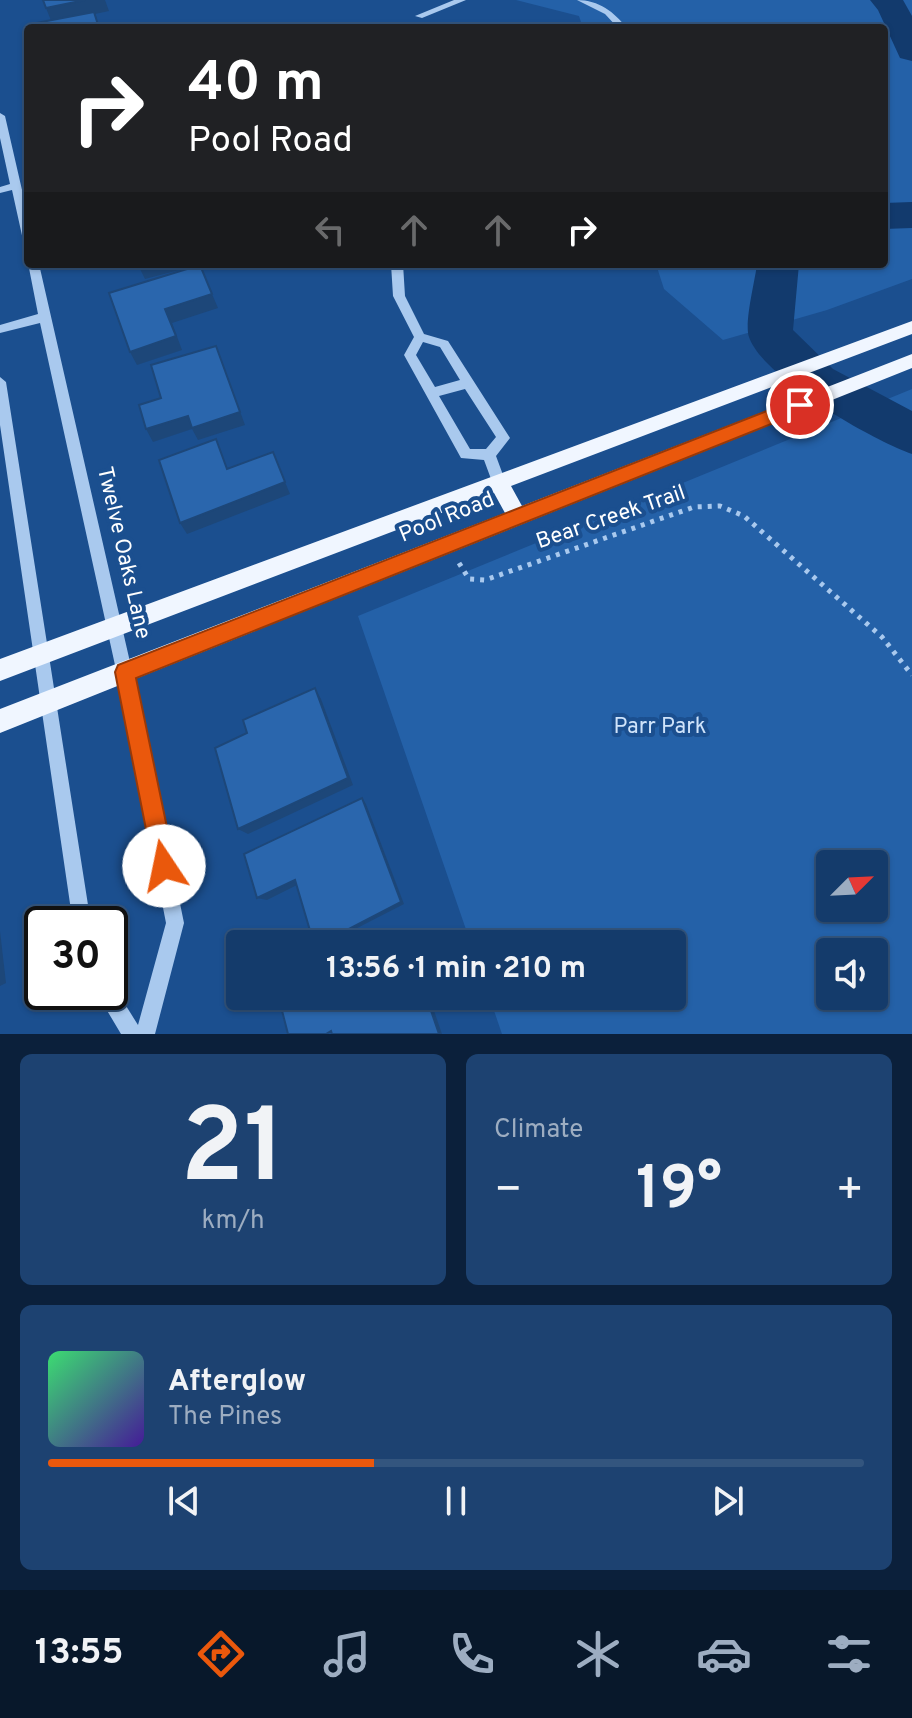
<!DOCTYPE html>
<meta charset="utf-8">
<style>
body{margin:0;font-family:Overpass,sans-serif;background:#1d4271;color:#f1f3f6;height:100vh;display:flex;flex-direction:column;font-size:30px;white-space:nowrap}
*{box-sizing:border-box;margin:0}
p{font-size:26px;color:#9dadc1}
.icon{flex:none;width:44px;height:44px;fill:none;stroke:currentColor;stroke-width:2;stroke-linecap:round;stroke-linejoin:round}
.map{position:relative;height:1034px;overflow:hidden}
.drawer{display:flex;flex-direction:column;gap:20px;padding:20px;background:#0b203b;flex:1}
.drawer>*{flex:none}
.top-card{position:absolute;left:24px;top:24px;width:864px;height:244px;border-radius:8px;box-shadow:0 2px 6px #0004,0 0 0 2px #33557e;background:#202124;color:#fff;overflow:hidden}
.needle{width:52px;rotate:66deg}
.fabs{position:absolute;left:816px;top:850px;display:grid;gap:16px}
.fabs a{display:grid;place-items:center;width:72px;height:72px;border-radius:8px;background:#143b6b;box-shadow:0 2px 6px #0004,0 0 0 2px #33557e;font-size:40px}
.speed{position:absolute;left:24px;top:906px;display:flex;gap:16px;font-size:40px;font-weight:700;text-align:center}
.speed>*{display:grid;place-content:center;width:104px;height:104px;border-radius:50%;background:#143b6b;box-shadow:0 2px 6px #0004,0 0 0 2px #33557e;line-height:1}
.speed .limit{border:4px solid #111;border-radius:12px;background:#fff;color:#111}
.pin{position:absolute;display:grid;place-items:center;width:68px;height:68px;color:#fff;margin:-34px;border:4px solid #fff;border-radius:50%;box-shadow:0 2px 8px #0007}
.me{position:absolute;width:88px;margin:-44px;rotate:349deg;stroke-linejoin:round;filter:drop-shadow(0 0 6px #0008)}
.turn{display:flex;align-items:center;gap:28px;height:168px;padding:0 32px;font-size:36px}
.turn .icon{width:104px;height:104px;stroke-width:2.5}
.turn b{display:block;font-size:56px;line-height:68px}
.lanes{display:flex;align-items:center;height:76px;padding:0 32px;background:#0003;justify-content:center;gap:40px;direction:ltr}
.lanes .off{opacity:.35}
.big{font-size:60px;font-weight:700;line-height:1.1}
.drawer .widget{flex:1;display:flex;flex-direction:column;justify-content:center;gap:12px;min-width:0;padding:0 28px;border-radius:12px;background:#1d4271}
.drawer .dial{align-items:center;gap:0}
.dial b{font-size:104px;line-height:1}
.song{display:flex;align-items:center;gap:24px}
.cover{width:96px;height:96px;border-radius:12px;background:linear-gradient(135deg,hsl(140 70% 55%),hsl(260 70% 35%))}
.played{height:8px;border-radius:4px;background:linear-gradient(90deg,#ea580c 40%,#33557e 40%)}
.keys{display:flex;justify-content:space-around;direction:ltr}
.heat{display:flex;justify-content:space-between;align-items:center;font-size:44px;direction:ltr}
.drawer .tiles{flex:1;display:grid;gap:20px;grid-template-columns:1fr 1fr}
.widget:last-child{grid-column:span 2}
.trip{position:absolute;left:226px;top:930px;width:460px;height:80px;border-radius:8px;background:#143b6b;box-shadow:0 2px 6px #0004,0 0 0 2px #33557e;font-weight:700;line-height:80px;text-align:center}
.tab-bar{display:flex;height:128px;justify-content:space-around;align-items:center;background:#08182b;color:#9dadc1}
.tab-bar .icon{width:56px;height:56px}
.tab-bar .active{color:#ea580c}
.tab-bar b{font-size:36px;color:#f1f3f6}
.map>svg:first-child{display:block}
.green{fill:#2461a8;fill-rule:evenodd}
.lines{fill:none;stroke-linecap:round;stroke-linejoin:round}
.river{fill:#123a6d;fill-rule:evenodd}
.path{stroke:#a9c9ee;stroke-width:5;stroke-dasharray:4 6;stroke-linecap:butt}
.minor{fill:#a9c9ee;fill-rule:evenodd}
.major{fill:#f0f6ff;fill-rule:evenodd}
.shaded-wall{fill:#1d4779}
.building{fill:#2a66ad;stroke:#1d4779;stroke-width:2}
.route{fill:#ea580c;stroke:#983908;stroke-width:2}
.labels{text-anchor:middle;dominant-baseline:central;stroke-width:8;stroke-linejoin:round;paint-order:stroke}
.street-label{font-size:22px;fill:#fff;stroke:#1b4f8f}
.park-label{font-size:22px;fill:#cfe3fa;stroke:#1b4f8f}
</style>
<div class="map">
<svg width="912" height="1034" viewBox="0 0 912 1034">
<rect width="100%" height="100%" fill="#1b4f8f"/>
<path class="green" d="M516,0H912V279L827,310L723,340L664,289L656,264H884V28H583L579,16Z
M912,389V1034H502L489,996H672V944H471L358,616ZM830,864H874V908H830ZM830,952H874V996H830Z"/>
<g class="lines">
<path class="river" d="M870,0H903L912,16V61L900,58L878,10Z
M912,202V228L884,229V203Z
M757,264H799L793,330L833,369L912,411V454C872,440 763,378 749,337C744,323 755,281 757,264Z"/>
<path class="path" d="M459,563L469,579L485,580L694,507L720,506L744,516L882,637L912,675"/>
<path class="minor" d="M454,0H466L422,18L415,16Z
M577,0C599,0 614,12 627,28H618L605,14Z
M0,113L5,116L28,216V244L23,240L12,190L0,193V187L10,184L0,138Z
M28,263L39,264L138,697L184,923L155,1034H121L96,992H110V984L113,985L138,1025L166,923L122,697L40,323L0,333V325L38,314Z
M391,264H403L405,296L424,334L448,341L510,438L496,456L506,483L504,487H494L484,460L461,458L404,355L414,337L393,296ZM423,342L440,347L460,380L435,387L416,355ZM465,389L496,437L486,449H470L439,396Z
M0,377L6,382L91,924H73L0,425Z"/>
<path class="major" d="M912,321V334L511,486L522,506L912,354V368L0,733V709L505,513L494,493L0,681V659Z"/>
</g>
<path class="shaded-wall" d="M85,0H105L109,11L95,14L100,28L52,23L46,8Z
M142,264H185L187,268L145,279L138,265Z
M212,294L218,308L172,323L182,350L137,365L130,352L165,309Z
M221,359L245,425L198,440L192,429L153,442L146,429Z
M285,482L290,494L187,534L180,523Z
M315,688L321,699L353,785L248,834L238,829Z
M362,798L366,804L404,904L326,944H320Z
M295,880L303,882L267,900L257,898Z
M0,931L6,983L0,986Z
M426,996H429L442,1034H439Z"/>
<path class="building" d="M43,0H85L46,8Z
M94,12L99,28H32L31,24Z
M200,265L212,294L165,309L176,336L130,352L109,293Z
M216,346L240,412L192,428L188,416L146,429L139,405L161,398L151,365Z
M216,439L227,469L273,452L285,482L180,523L159,460Z
M315,688L348,778L238,829L215,748L247,733L243,720Z
M362,798L401,902L320,944H314L295,880L257,898L244,854Z
M406,936L408,944H390Z
M285,996H426L439,1034H332L331,1031L326,1034H288L279,999Z"/>
<path class="route" d="M800,398L808,405L806,410L136,678L175,866L172,875L164,878L155,875L115,672L118,665Z"/>
<g class="labels">
<g class="street-label">
<text transform="translate(447 518) rotate(-22)">Pool Road</text>
<text transform="translate(611 518) rotate(-19)">Bear Creek Trail</text>
<text transform="translate(123 553) rotate(77)">Twelve Oaks Lane</text>
</g>
<g class="park-label">
<text x="660" y="727">Parr Park</text>
</g>
</g>
</svg>
<div class="fabs">
<a><svg class="needle" viewBox="-14 -14 28 28"><path d="M0-13l5 13h-10z" fill="#e53935"/><path d="M0 13l5-13h-10z" fill="#9dadc1"/></svg></a>
<a><svg class="icon" aria-label="sound" viewBox="0 0 24 24"><path d="M4 9h4l5-4v14l-5-4H4zM17 9q2 3 0 6"/></svg></a>
</div>
<div class="speed"><div class="limit">30</div></div>
<div class="pin" style="left:800px;top:405px;background:#d93025"><svg class="icon" aria-label="arrive" viewBox="0 0 24 24"><path d="M6 21V4h12l-3 4 3 4H6"/></svg></div>
<svg class="me" style="left:164px;top:866px" viewBox="-20 -20 40 40"><circle r="19" fill="#fff"/><path d="M0-13L10 11 0 6-10 11z" fill="#ea580c"/></svg>
<div class="trip">13:56 · 1 min · 210 m</div>
<div class="top-card">
<div class="turn"><svg class="icon" aria-label="right" viewBox="0 0 24 24"><path d="M7 20v-9h11M14 6l5 5-5 5"/></svg><div><b>40 m</b>Pool Road</div></div>
<div class="lanes"><svg class="icon off" aria-label="left" viewBox="0 0 24 24"><path d="M17 20v-9H6M10 6l-5 5 5 5"/></svg><svg class="icon off" aria-label="ahead" viewBox="0 0 24 24"><path d="M12 20V5M6 11l6-6 6 6"/></svg><svg class="icon off" aria-label="ahead" viewBox="0 0 24 24"><path d="M12 20V5M6 11l6-6 6 6"/></svg><svg class="icon" aria-label="right" viewBox="0 0 24 24"><path d="M7 20v-9h11M14 6l5 5-5 5"/></svg></div>
</div>
</div>
<section class="drawer">
<div class="tiles">
<div class="widget dial"><b>21</b><p>km/h</p></div>
<div class="widget"><p>Climate</p>
<div class="heat"><a>−</a><b class="big">19°</b><a>+</a></div>
</div>
<div class="widget">
<div class="song"><i class="cover"></i><div><b>Afterglow</b><p>The Pines</p></div></div>
<div class="played"></div>
<div class="keys"><svg class="icon" aria-label="previous" viewBox="0 0 24 24"><path d="M18 5L8 12l10 7zM5 5v14"/></svg><svg class="icon" aria-label="pause" viewBox="0 0 24 24"><path d="M8 5v14M16 5v14"/></svg><svg class="icon" aria-label="next" viewBox="0 0 24 24"><path d="M6 5l10 7-10 7zM19 5v14"/></svg></div>
</div>
</div>
</section>
<nav class="tab-bar">
<b>13:55</b>
<svg class="icon active" aria-label="directions" viewBox="0 0 24 24"><path d="M12 3l9 9-9 9-9-9zM9 14v-3h6M13 9l2 2-2 2"/></svg>
<svg class="icon" aria-label="music" viewBox="0 0 24 24"><path d="M9 18V5l10-2v13"/><circle cx="6" cy="18" r="3"/><circle cx="16" cy="16" r="3"/></svg>
<svg class="icon" aria-label="phone" viewBox="0 0 24 24"><path d="M5 4h4l2 5-3 2q2 4 5 5l2-3 5 2v4C11 20 4 13 5 4z"/></svg>
<svg class="icon" aria-label="climate" viewBox="0 0 24 24"><path d="M12 3v18M4 7l16 10M4 17L20 7"/></svg>
<svg class="icon" aria-label="car" viewBox="0 0 24 24"><path d="M5 17H2v-5l4-1 3-4h7l3 4 3 1v5h-3M9 17h6M6 11h13"/><circle cx="7" cy="17" r="2"/><circle cx="17" cy="17" r="2"/></svg>
<svg class="icon" aria-label="filters" viewBox="0 0 24 24"><path d="M4 7h16M4 17h16"/><circle cx="9" cy="7" r="2"/><circle cx="15" cy="17" r="2"/></svg>
</nav>
